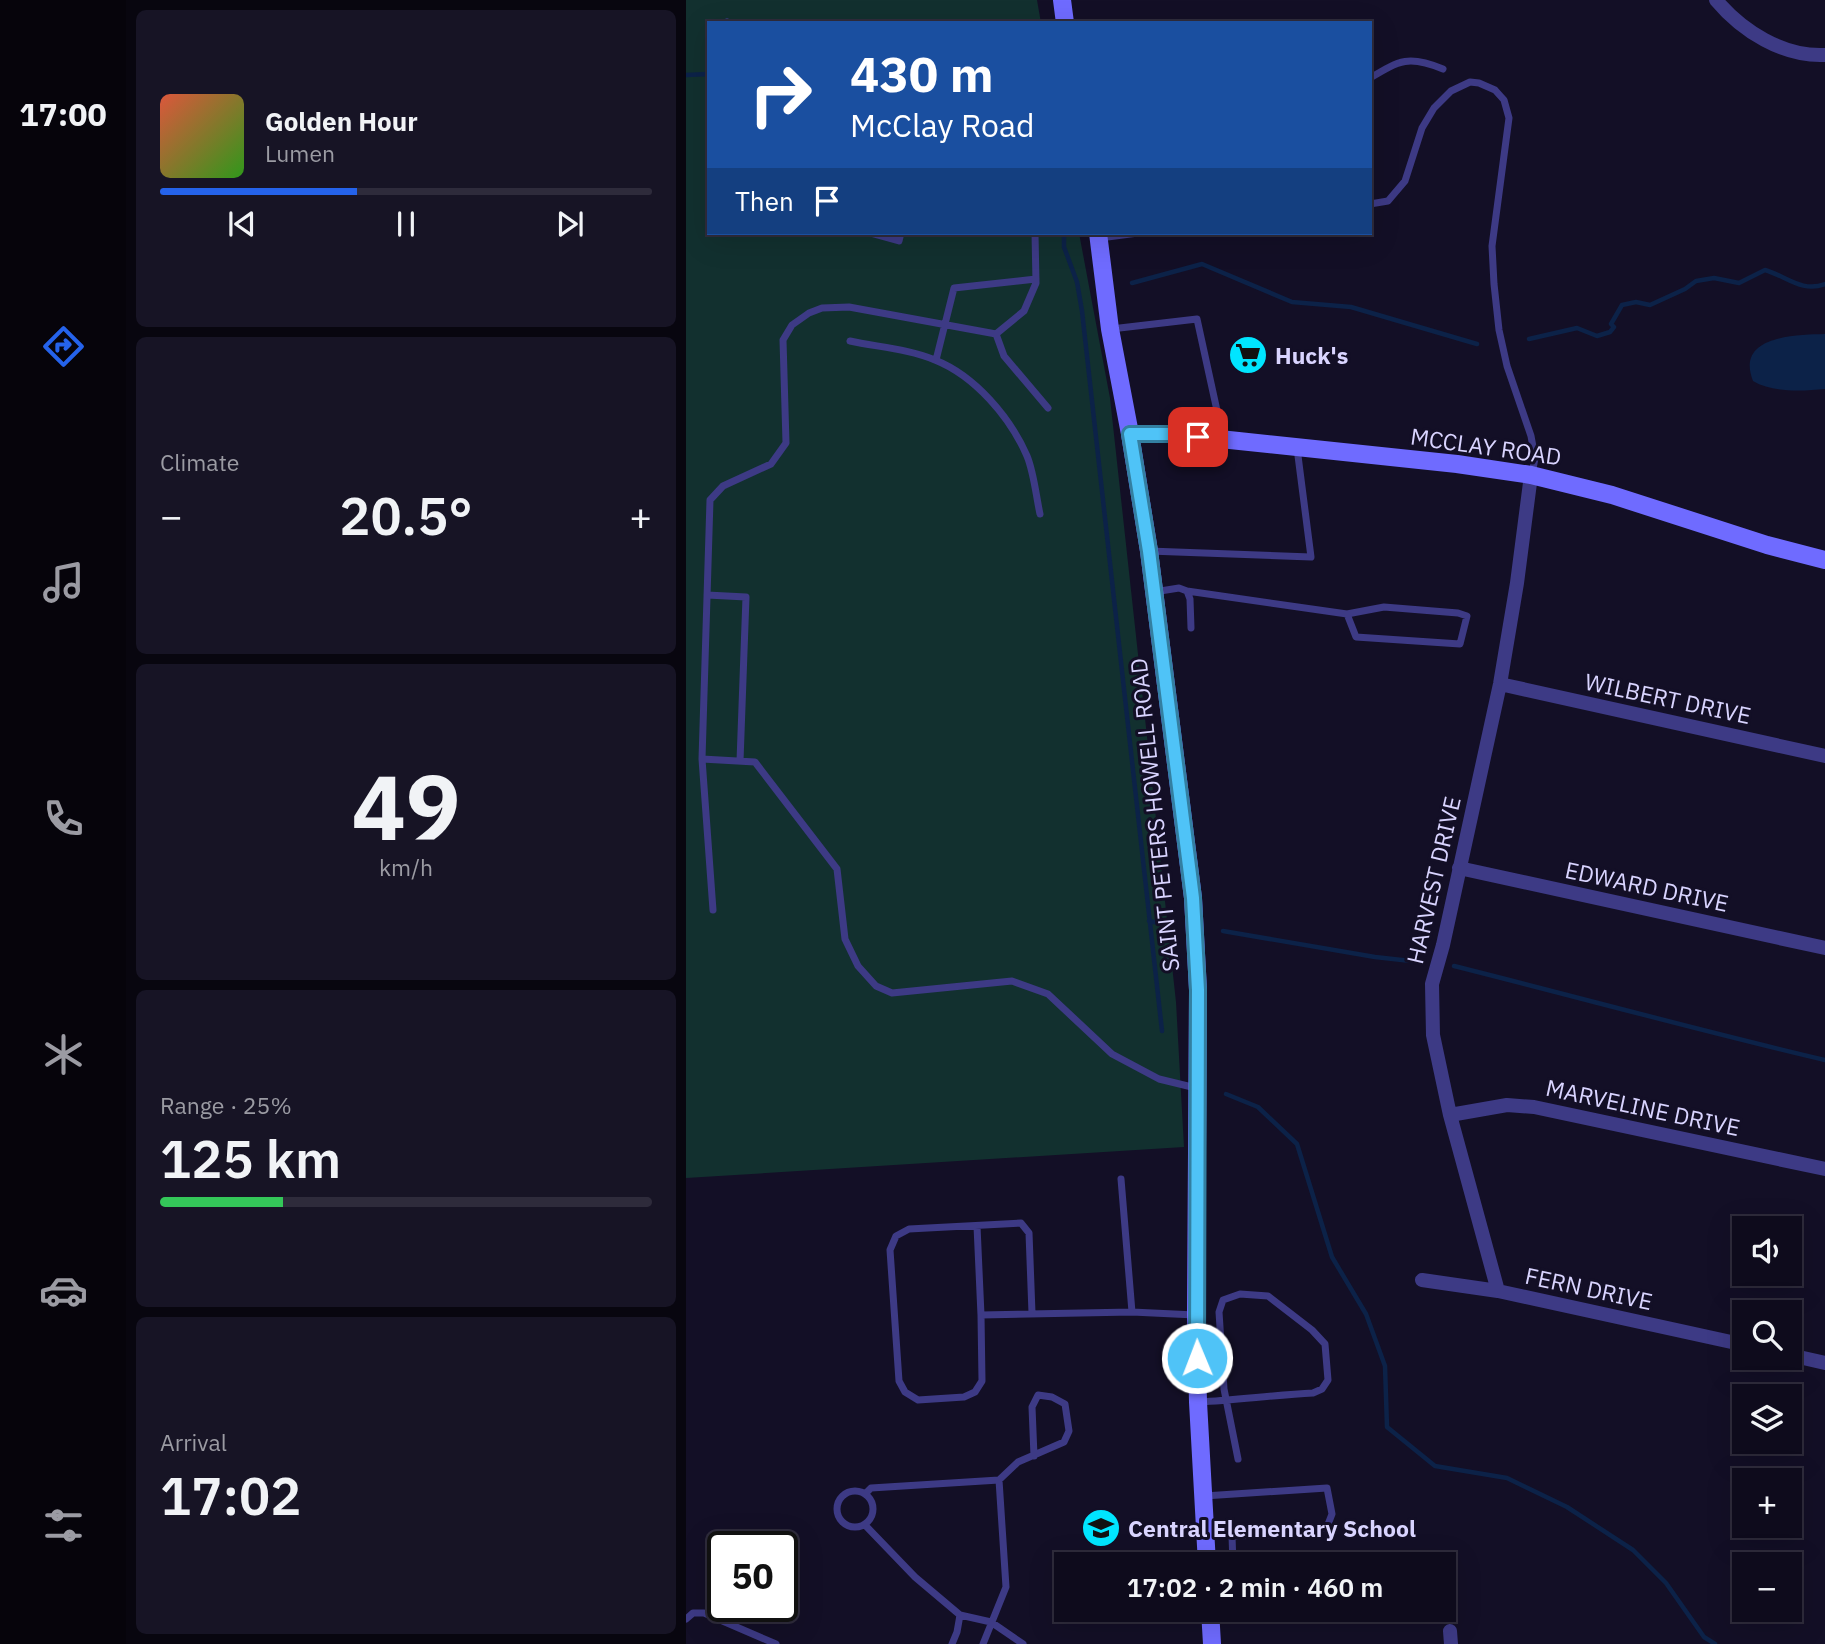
<!DOCTYPE html>
<meta charset="utf-8">
<style>
body{margin:0;font-family:"IBM Plex Sans",sans-serif;background:#171425;color:#f1f3f6;height:100vh;display:flex;flex-direction:column;font-size:26px;white-space:nowrap}
*{box-sizing:border-box;margin:0}
p{font-size:23px;color:#9b9ba3}
.icon{flex:none;width:38px;height:38px;fill:none;stroke:currentColor;stroke-width:2;stroke-linecap:round;stroke-linejoin:round}
.map{position:relative;flex:1;overflow:hidden}
.side{display:flex;flex-direction:column;gap:10px;padding:10px;background:#08060f;width:560px}
.side>*{flex:none}
.banner{position:absolute;left:21px;top:21px;width:665px;height:214px;border-radius:0px;box-shadow:0 7px 28px #0002,0 0 0 2px #2e2b3b;background:#1a4fa0;color:#fff;overflow:hidden}
.controls{position:absolute;left:1046px;top:1216px;display:grid;gap:14px}
.controls a{display:grid;place-items:center;width:70px;height:70px;border-radius:0px;background:#0e0b1c;box-shadow:0 7px 28px #0002,0 0 0 2px #2e2b3b;font-size:35px}
.speed{position:absolute;left:21px;top:1531px;display:flex;gap:14px;font-size:35px;font-weight:700;text-align:center}
.speed>*{display:grid;place-content:center;width:91px;height:91px;border-radius:50%;background:#0e0b1c;box-shadow:0 7px 28px #0002,0 0 0 2px #2e2b3b;line-height:1}
.speed .limit{border:4px solid #111;border-radius:10px;background:#fff;color:#111}
.pin{position:absolute;display:grid;place-items:center;width:60px;height:60px;color:#fff;margin:-30px;border-radius:14px;box-shadow:0 4px 10px #0006}
.me{position:absolute;width:77px;margin:-38px;rotate:359deg;stroke-linejoin:round;filter:drop-shadow(0 0 5px #0008)}
.turn{display:flex;align-items:center;gap:24px;height:147px;padding:0 28px;font-size:32px}
.turn .icon{width:91px;height:91px;stroke-width:2.5}
.turn b{display:block;font-size:49px;line-height:60px}
.then{display:flex;align-items:center;height:66px;padding:0 28px;background:#0003;gap:14px;font-size:26px}
.big{font-size:52px;font-weight:600;line-height:1.1}
.side .card{flex:1;display:flex;flex-direction:column;justify-content:center;gap:10px;min-width:0;padding:0 24px;border-radius:10px;background:#171425}
.side .dial{align-items:center;gap:0}
.dial b{font-size:91px;line-height:1}
.song{display:flex;align-items:center;gap:21px}
.cover{width:84px;height:84px;border-radius:10px;background:linear-gradient(135deg,hsl(10 70% 55%),hsl(110 70% 35%))}
.played{height:7px;border-radius:4px;background:linear-gradient(90deg,#2563eb 40%,#2e2b3b 40%)}
.keys{display:flex;justify-content:space-around;direction:ltr}
.heat{display:flex;justify-content:space-between;align-items:center;font-size:38px;direction:ltr}
.charge{height:10px;border-radius:5px;background:linear-gradient(90deg,#34c759 25%,#2e2b3b 0)}
.trip{position:absolute;left:368px;top:1552px;width:402px;height:70px;border-radius:0px;background:#0e0b1c;box-shadow:0 7px 28px #0002,0 0 0 2px #2e2b3b;font-weight:600;line-height:70px;text-align:center}
main{display:flex;flex:1;min-height:0}
.tab-bar{display:flex;flex-direction:column;width:126px;justify-content:space-around;align-items:center;background:#06040b;color:#9b9ba3}
.tab-bar .icon{width:49px;height:49px}
.tab-bar .current{color:#2563eb}
.tab-bar b{font-size:32px;color:#f1f3f6}
.map>svg:first-child{display:block}
.green{fill:#12302f}
.water{fill:#0c2248}
.lines{fill:none;stroke-linecap:round;stroke-linejoin:round}
.stream{stroke:#0c2248;stroke-width:4.5}
.service{stroke:#3d3a85;stroke-width:7}
.minor{stroke:#3d3a85;stroke-width:14}
.secondary{stroke:#6f6bff;stroke-width:18}
.route-casing{stroke:#337fa1;stroke-width:18}
.route{stroke:#4fc3f7;stroke-width:12}
.labels{text-anchor:middle;dominant-baseline:central;stroke-width:6;stroke-linejoin:round;paint-order:stroke}
.poi-label{font-size:23px;font-weight:bold;fill:#d9d4ff;stroke:#130f26;text-anchor:start}
.street-label{font-size:23px;fill:#d9d4ff;stroke:#130f26}
</style>
<main>
<nav class="tab-bar">
<b>17:00</b>
<svg class="icon current" aria-label="directions" viewBox="0 0 24 24"><path d="M12 3l9 9-9 9-9-9zM9 14v-3h6M13 9l2 2-2 2"/></svg>
<svg class="icon" aria-label="music" viewBox="0 0 24 24"><path d="M9 18V5l10-2v13"/><circle cx="6" cy="18" r="3"/><circle cx="16" cy="16" r="3"/></svg>
<svg class="icon" aria-label="phone" viewBox="0 0 24 24"><path d="M5 4h4l2 5-3 2q2 4 5 5l2-3 5 2v4C11 20 4 13 5 4z"/></svg>
<svg class="icon" aria-label="climate" viewBox="0 0 24 24"><path d="M12 3v18M4 7l16 10M4 17L20 7"/></svg>
<svg class="icon" aria-label="car" viewBox="0 0 24 24"><path d="M5 17H2v-5l4-1 3-4h7l3 4 3 1v5h-3M9 17h6M6 11h13"/><circle cx="7" cy="17" r="2"/><circle cx="17" cy="17" r="2"/></svg>
<svg class="icon" aria-label="filters" viewBox="0 0 24 24"><path d="M4 7h16M4 17h16"/><circle cx="9" cy="7" r="2"/><circle cx="15" cy="17" r="2"/></svg>
</nav>
<section class="side">
<div class="card">
<div class="song"><i class="cover"></i><div><b>Golden Hour</b><p>Lumen</p></div></div>
<div class="played"></div>
<div class="keys"><svg class="icon" aria-label="previous" viewBox="0 0 24 24"><path d="M18 5L8 12l10 7zM5 5v14"/></svg><svg class="icon" aria-label="pause" viewBox="0 0 24 24"><path d="M8 5v14M16 5v14"/></svg><svg class="icon" aria-label="next" viewBox="0 0 24 24"><path d="M6 5l10 7-10 7zM19 5v14"/></svg></div>
</div>
<div class="card"><p>Climate</p>
<div class="heat"><a>−</a><b class="big">20.5°</b><a>+</a></div>
</div>
<div class="card dial"><b>49</b><p>km/h</p></div>
<div class="card"><p>Range · 25%</p><b class="big">125 km</b><div class="charge"></div></div>
<div class="card"><p>Arrival</p><b class="big">17:02</b></div>
</section>
<div class="map">
<svg width="1139" height="1644" viewBox="0 0 1139 1644">
<rect width="100%" height="100%" fill="#130f26"/>
<path class="green" d="M0,0H351L355,23H23V233H393L424,398L490,1002L498,1147L0,1178Z"/>
<path class="water" d="M1139,334V389C1117,391 1087,393 1067,381C1049,335 1110,335 1139,334Z"/>
<g class="lines">
<path class="stream" d="M0,75L23,74
M378,233V247L391,282L396,311L476,1031
M446,283L516,264L606,302L665,307L791,344
M843,339L891,328L911,336L924,332L928,327L925,324L936,305L950,302L964,305L999,289L1010,281L1028,278L1053,283L1079,270C1100,276 1116,293 1139,284
M463,921L478,924
M537,931L689,957L734,962
M768,966C892,997 1015,1031 1139,1060
M540,1094L572,1107L611,1144L646,1257L680,1314L699,1366L701,1427L749,1466L821,1478L881,1507L947,1550L980,1583L1018,1637L1029,1644"/>
<path class="service" d="M41,22L42,23
M684,78C714,60 723,55 757,69
M684,204L702,201L719,181L736,128L748,108L765,91L784,82L793,83L809,90L818,100L823,118L806,246L808,284L813,330L821,366L845,436L849,458L846,474
M184,233L213,241L215,233
M349,233L350,283L338,311L310,334L163,307L136,308L123,313L106,325L97,340L100,443L85,464L37,486L24,500L16,759L69,762L151,869L159,939L172,966L190,986L206,993L326,981L362,994L426,1054L473,1079L510,1088
M414,238L452,233
M425,329L511,319L537,438
M310,334L318,356L362,408
M164,341C192,347 223,349 249,360C289,376 324,417 341,456C348,473 350,496 354,514
M250,360L268,288L350,279
M463,551L625,557L611,448
M501,591L661,614L698,607L772,613L781,616L774,644L670,637L661,614
M468,592L493,588L501,591L504,599L505,628
M21,595L60,597L54,761
M16,759L27,910
M435,1179L446,1312L509,1315
M291,1226L295,1315
M346,1313L343,1233L335,1223L223,1229L210,1236L204,1250L213,1381L219,1392L232,1400L278,1397L289,1392L296,1381L295,1315L446,1312
M513,1402C551,1400 589,1395 627,1393L636,1389L642,1380L639,1344L626,1330L582,1296L554,1294L537,1300L533,1312L538,1389L552,1459
M151 1509a18 18 0 1 1 36 0a18 18 0 1 1-36 0Z
M179,1494L185,1488L313,1480L332,1462L378,1442L383,1431L379,1404L366,1397L352,1395L346,1407L348,1456
M518,1496L641,1488L646,1514L641,1527L616,1534L546,1536L547,1564
M179,1525L229,1577L274,1615L305,1622L337,1644
M524,1613H548V1610
M0,1619L7,1613H18L90,1644
M266,1644L271,1632L274,1615
M297,1644L320,1587L313,1480"/>
<path class="minor" d="M1030,0C1056,31 1097,57 1139,55
M814,684L1139,756
M773,868L1139,948
M764,1115L821,1105L848,1107L1139,1169
M736,1280L812,1291L1059,1345
M812,1291L764,1115L747,1035L746,984L757,945L814,684L831,583L845,475
M1104,1355L1139,1363
M764,1631L765,1644"/>
<path class="secondary" d="M376,0L379,23
M412,233L424,329L444,434L463,551L507,898L512,990L510,1315L512,1402L521,1564
M444,434H487L771,464L845,475L926,495L1081,545L1139,560
M524,1610L526,1644"/>
</g>
<g class="lines">
<defs>
<path id="route" d="M511,1358L512,990L507,898L463,551L444,434H486L512,437"/>
</defs>
<use href="#route" class="route-casing"/>
<use href="#route" class="route"/>
</g>
<defs>
<symbol id="supermarket-disc" viewBox="-11 -11 22 22"><circle r="9.5" fill="#00e5ff" stroke="#130f26"/><path d="M-6-5.5h2.5l.6 2H6L4.5 2H-2.5L-4.4-4H-6ZM-1.5 3.2a1.3 1.3 0 1 0 .1 0ZM3 3.2a1.3 1.3 0 1 0 .1 0Z" fill="#111"/></symbol>
<symbol id="school-disc" viewBox="-11 -11 22 22"><circle r="9.5" fill="#00e5ff" stroke="#130f26"/><path d="M0-5L7-2L0 1L-7-2ZM-4 1L0 2.5L4 1V4Q0 6-4 4Z" fill="#111"/></symbol>
</defs>
<g fill-rule="evenodd">
<use href="#supermarket-disc" x="540" y="333" width="44" height="44"/>
<use href="#school-disc" x="393" y="1506" width="44" height="44"/>
</g>
<g class="labels">
<g class="poi-label">
<text x="589" y="355">Huck's</text>
<text x="442" y="1528">Central Elementary School</text>
</g>
<g class="street-label">
<text transform="translate(800 446) rotate(8)">MCCLAY ROAD</text>
<text transform="translate(982 698) rotate(12)">WILBERT DRIVE</text>
<text transform="translate(468 815) rotate(-96)">SAINT PETERS HOWELL ROAD</text>
<text transform="translate(747 880) rotate(-77)">HARVEST DRIVE</text>
<text transform="translate(961 886) rotate(12)">EDWARD DRIVE</text>
<text transform="translate(957 1107) rotate(12)">MARVELINE DRIVE</text>
<text transform="translate(903 1288) rotate(12)">FERN DRIVE</text>
</g>
</g>
</svg>
<div class="controls">
<a><svg class="icon" aria-label="sound" viewBox="0 0 24 24"><path d="M4 9h4l5-4v14l-5-4H4zM17 9q2 3 0 6"/></svg></a>
<a><svg class="icon" aria-label="search" viewBox="0 0 24 24"><circle cx="10" cy="10" r="6"/><path d="M15 15l6 6"/></svg></a>
<a><svg class="icon" aria-label="layers" viewBox="0 0 24 24"><path d="M12 4l9 5-9 5-9-5zM3 14l9 5 9-5"/></svg></a>
<a>+</a>
<a>−</a>
</div>
<div class="speed"><div class="limit">50</div></div>
<div class="pin" style="left:512px;top:437px;background:#d93025"><svg class="icon" aria-label="arrive" viewBox="0 0 24 24"><path d="M6 21V4h12l-3 4 3 4H6"/></svg></div>
<svg class="me" style="left:511px;top:1358px" viewBox="-20 -20 40 40"><circle r="17" fill="#4fc3f7" stroke="#fff" stroke-width="3"/><path d="M0-11L8 9 0 5-8 9z" fill="#fff"/></svg>
<div class="trip">17:02 · 2 min · 460 m</div>
<div class="banner">
<div class="turn"><svg class="icon" aria-label="right" viewBox="0 0 24 24"><path d="M7 20v-9h11M14 6l5 5-5 5"/></svg><div><b>430 m</b>McClay Road</div></div>
<div class="then">Then<svg class="icon" aria-label="arrive" viewBox="0 0 24 24"><path d="M6 21V4h12l-3 4 3 4H6"/></svg></div>
</div>
</div>
</main>
